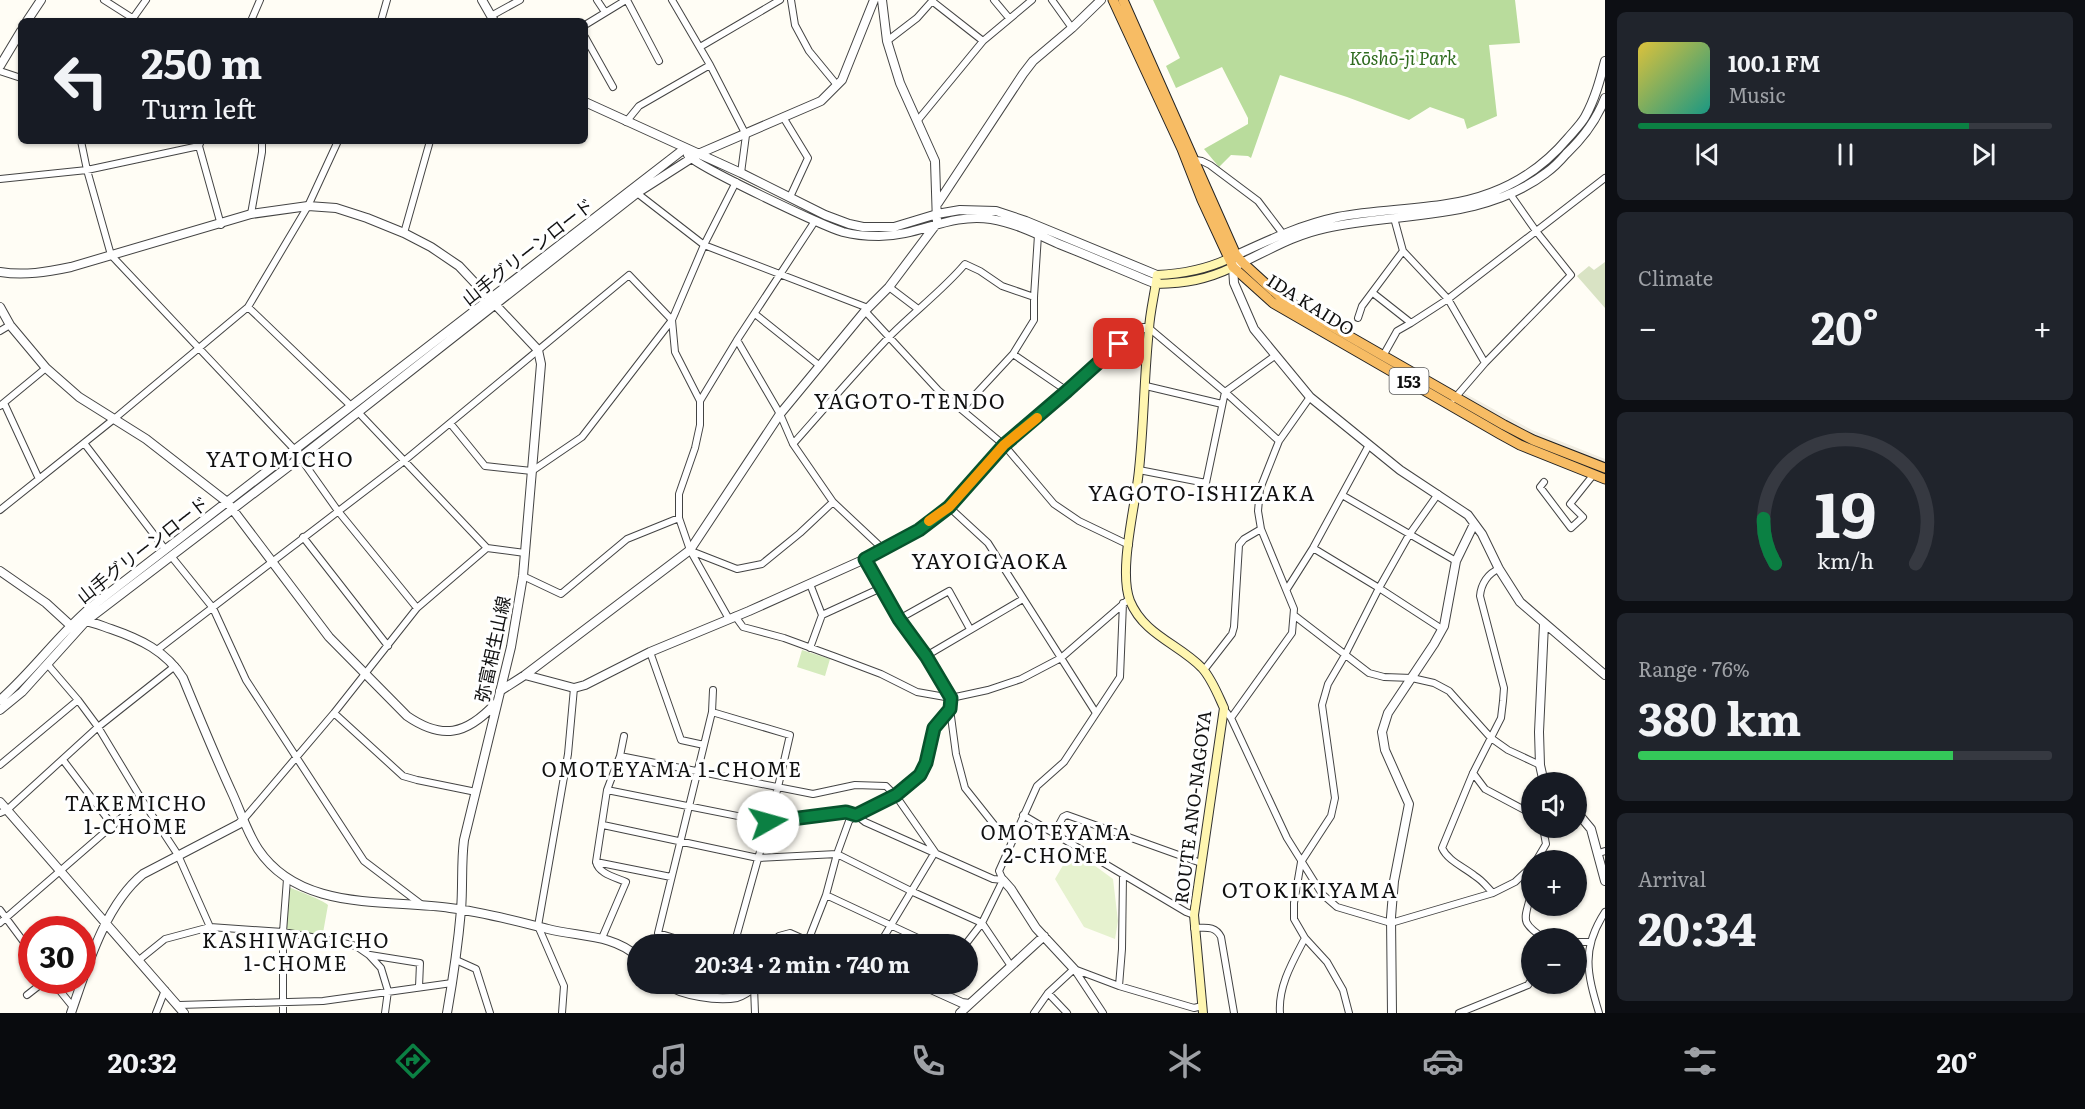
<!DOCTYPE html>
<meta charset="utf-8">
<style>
body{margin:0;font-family:Literata,"Noto Sans JP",serif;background:#20242c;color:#f1f3f6;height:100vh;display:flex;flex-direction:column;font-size:22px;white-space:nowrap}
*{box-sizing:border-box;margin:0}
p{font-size:20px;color:#9ea1a6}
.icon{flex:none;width:33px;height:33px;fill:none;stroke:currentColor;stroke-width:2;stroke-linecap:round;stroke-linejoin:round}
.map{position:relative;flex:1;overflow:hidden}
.panel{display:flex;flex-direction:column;gap:12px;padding:12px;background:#0d0f14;width:480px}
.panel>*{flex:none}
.hud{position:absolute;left:18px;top:18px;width:570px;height:126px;border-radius:9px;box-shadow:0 2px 4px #0004;background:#171b24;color:#f1f3f6;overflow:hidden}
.buttons{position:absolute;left:1521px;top:772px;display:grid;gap:12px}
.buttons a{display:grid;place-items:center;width:66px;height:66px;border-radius:50%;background:#171b24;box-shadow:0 2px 4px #0004;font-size:30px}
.speed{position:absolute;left:18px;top:916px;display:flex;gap:12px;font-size:30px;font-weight:700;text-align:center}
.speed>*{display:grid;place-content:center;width:78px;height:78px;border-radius:50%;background:#171b24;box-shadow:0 2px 4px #0004;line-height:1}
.speed .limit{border:9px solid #d22;background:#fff;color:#111}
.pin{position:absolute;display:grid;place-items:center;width:51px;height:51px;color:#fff;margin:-26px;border-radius:12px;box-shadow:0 3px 9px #0006}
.me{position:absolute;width:66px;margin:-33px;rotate:83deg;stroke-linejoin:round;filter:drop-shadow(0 0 4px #0008)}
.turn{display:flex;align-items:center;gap:21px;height:126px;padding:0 24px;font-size:27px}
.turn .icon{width:78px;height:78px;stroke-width:2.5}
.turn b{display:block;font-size:42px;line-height:51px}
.big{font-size:45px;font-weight:700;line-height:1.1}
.panel .tile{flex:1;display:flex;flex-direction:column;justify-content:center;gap:9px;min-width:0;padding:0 21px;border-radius:9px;background:#20242c}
.panel .dial{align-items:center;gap:0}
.dial svg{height:156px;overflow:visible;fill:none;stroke:#363941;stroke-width:7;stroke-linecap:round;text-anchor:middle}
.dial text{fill:#f1f3f6;stroke:none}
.song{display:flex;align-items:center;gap:18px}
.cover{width:72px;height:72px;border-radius:9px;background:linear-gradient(135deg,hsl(50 70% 55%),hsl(170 70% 35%))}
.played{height:6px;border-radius:3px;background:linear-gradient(90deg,#0b8043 80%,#363941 80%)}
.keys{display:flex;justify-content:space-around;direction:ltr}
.heat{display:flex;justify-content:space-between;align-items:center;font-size:33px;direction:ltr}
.charge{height:9px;border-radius:4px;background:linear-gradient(90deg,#34c759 76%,#363941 0)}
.trip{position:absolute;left:627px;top:934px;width:351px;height:60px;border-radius:30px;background:#171b24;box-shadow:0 2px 4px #0004;font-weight:700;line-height:60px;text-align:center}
.tab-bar{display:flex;height:96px;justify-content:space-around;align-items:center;background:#090b0e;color:#9ea1a6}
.tab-bar .icon{width:42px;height:42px}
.tab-bar .current{color:#0b8043}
.tab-bar b{font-size:27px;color:#f1f3f6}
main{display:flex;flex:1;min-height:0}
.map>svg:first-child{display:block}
.green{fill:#d5ebbd}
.forest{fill:#b9dc9c}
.cemetery{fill:#d9e3c4}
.pitch{fill:#e6f2cf}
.plaza{fill:#f1ede2}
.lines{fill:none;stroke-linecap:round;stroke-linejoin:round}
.minor-casing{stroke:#444;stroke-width:8}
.tertiary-casing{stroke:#444;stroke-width:10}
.secondary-casing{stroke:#333;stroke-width:10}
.trunk-casing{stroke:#222;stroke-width:11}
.minor{stroke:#fff;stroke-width:6}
.tertiary{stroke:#fff;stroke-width:8}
.secondary{stroke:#fff6b0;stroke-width:8}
.trunk{stroke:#f7bc64;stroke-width:9}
.route-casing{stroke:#07532c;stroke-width:15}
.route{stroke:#0b8043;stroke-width:10}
.slow{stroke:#f59e0b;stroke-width:10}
.labels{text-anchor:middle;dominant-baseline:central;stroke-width:6;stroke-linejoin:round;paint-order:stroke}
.shield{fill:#fff;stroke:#585858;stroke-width:1.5}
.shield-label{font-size:16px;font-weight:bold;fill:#111}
.park-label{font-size:18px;font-style:italic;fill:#2f6b1f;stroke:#fff}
.street-label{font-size:18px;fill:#111;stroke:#fff}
.neighbourhood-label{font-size:20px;letter-spacing:1.5px;fill:#111;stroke:#fff}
.quarter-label{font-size:21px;letter-spacing:1.5px;fill:#111;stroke:#fff}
</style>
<main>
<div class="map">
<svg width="1605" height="1013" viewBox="0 0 1605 1013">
<rect width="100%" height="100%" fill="#fffdf5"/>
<path class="green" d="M802,650L830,659L825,676L797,667Z
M287,888H291C300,892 321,899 328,905L323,933L320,937L287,931L285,927Z"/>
<path class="forest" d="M1153,0H1515L1520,43L1489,45L1497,116L1467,129L1464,119L1430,107L1409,120L1347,97L1280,75L1251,158L1248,156L1231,155L1219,167L1204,149L1248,124V118L1222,67L1176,88L1166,66L1180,58Z"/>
<path class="cemetery" d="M1605,262V308L1577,276L1589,266L1594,270Z"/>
<path class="pitch" d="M1069,855L1078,859L1080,855L1113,879L1118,921L1115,939L1084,927L1055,879Z"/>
<path class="plaza" d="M1464,393L1532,430L1605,459V463L1533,435L1465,398Z"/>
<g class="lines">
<defs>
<path id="minor" d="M104,0L137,21
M597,0L605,12
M627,0L659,61
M672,0L710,65L746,135L741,173
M791,0L795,25L809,51L837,85
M994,0L1009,18
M1052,0L1072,28
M932,1L983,41
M491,16L520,0
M131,21L146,0
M251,21L260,0
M381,21L387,0
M585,25L626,0
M585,37L613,87
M887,41L917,18L933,0
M700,47L780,0
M0,71L21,78
M783,117L808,158L790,197
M918,120L983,41L1032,0
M626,122L639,106L710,65
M81,141L87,170L111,255L294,449L338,511L417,608
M201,141L199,146L221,225
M1196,160L1202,161L1210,165L1258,201L1283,234
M0,179L87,170L199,146
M637,193L704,245L868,308
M251,214L262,152V141
M1394,218L1403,251L1448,299L1485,363
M815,221L737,340L780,414L793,444L833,502L883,549
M404,233L430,141
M889,287L918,309
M1373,293L1411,323L1448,299L1605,178
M248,307L350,405
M865,311L938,390L1004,445L1054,504L1079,521L1129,545
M755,314L820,366
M1358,318L1362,306L1403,251
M1149,328L1225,392L1279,441
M0,331L10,325
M1013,354L1067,391
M1383,356L1397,331L1411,323
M1146,386L1222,404
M1454,399L1485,363L1571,275L1536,231L1510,194
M700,401L737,340
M4,403L39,479
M0,406L46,368
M962,409L1013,354L1034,320V297L1038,235
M358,412L487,548L525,553
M450,423L485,466L532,471L582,437L672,320L704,245L736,182
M84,443L165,549
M793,444C826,407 858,369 892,334C916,310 943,290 965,264L980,271L1002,286L1034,297
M1139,470L1206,483L1225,392L1276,355
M1544,482L1540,487L1571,528L1583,517L1570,504L1594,474
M1342,495L1456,561
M949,507L988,543L1096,713
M0,510L114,419L248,307L308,206L338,141
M303,537L388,646
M1313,548L1379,588L1442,629
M691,551L737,569L762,564L800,533L833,502
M171,556L213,608L246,680L364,861L422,905
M865,559L899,619L926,656L951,698L950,709L956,754L965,788L996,827L1012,838
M523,576L561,594L627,539L679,518
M810,584L822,615L810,648
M1287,589L1313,548L1369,445
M822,615L881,588
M735,616L743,627L784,638L836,657L881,674L917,692L951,698L988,690L1021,679L1061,658L1129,599
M1295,616L1369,673L1384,677L1412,678L1434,683L1449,691L1491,738L1508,750L1540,765
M899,619L949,591L970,629
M157,650L404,461L629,275L672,320L675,352L700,401V425L695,448L679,494V518L690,550L729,619
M650,652L681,740L704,745
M926,656L1023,599
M48,665L78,700L98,727L142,800L178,855L210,927
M1204,670L1232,634L1234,627L1239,545L1244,539L1261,529
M1224,709L1231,718L1287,838L1322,894L1337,907L1391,923L1493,893L1515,882L1532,866
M712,712L790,735L778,787L734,945
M334,713L403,776L417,780L476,792
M1231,718L1292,633L1294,609L1261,529L1258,511L1260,489L1279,441L1310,397
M620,756L813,794L855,785L886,786L896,796L935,852L879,945
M63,760L113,826
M0,765L78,700
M1473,773L1485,789L1532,814
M607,790L768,822L846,812L856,815L865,822L993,879L1003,880
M0,813L7,810L98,727L175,666
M1023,815L1186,912L1194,915
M243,820L334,713L417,608L487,548
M603,825L758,858L837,854L913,892L982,923L1011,966
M1054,834L1063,817L1067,815L1201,863
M1599,853L1605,851
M1536,861L1546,844L1543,828
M596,862L671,877
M1532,890C1525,920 1518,921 1545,939
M1493,893C1487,887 1482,880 1475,876C1464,867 1448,861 1442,848L1473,773L1501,718L1503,701L1504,688L1480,596C1481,584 1488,573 1499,569
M826,895L933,945
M0,910L32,953
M0,923L142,800
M1194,928C1205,928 1215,925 1221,937L1234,1013
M602,938L626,882C615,877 599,874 596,862L607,790L620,756L624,736
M1576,942H1589
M697,945L658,933L704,745L712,712L713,690
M768,945L779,936L790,933L808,941L826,895L837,854L849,821L856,815L896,796L920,775L926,763L934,728L950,709
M965,945L982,923L1003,880L999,871L1037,786L1064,762L1120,677L1123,603
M370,955L420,963L419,987
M139,960L165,939L210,927L283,932L334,941L356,946L369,955L381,968L388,991L385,1013
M456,960L476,969L490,1013
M1074,969L1119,986L1194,1008L1202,1006
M1074,969L1103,1013
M52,981L73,1007
M1119,986L1122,949L1123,875
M754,987L755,1013
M1048,993L1067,1013
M27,995L45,981
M179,1005L323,1001L452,983
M156,1013L165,990
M283,1013V932L287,879
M562,1013L564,986L538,926L568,754L574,688
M1034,1013L1048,993L1074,969
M1280,1013C1278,986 1293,961 1305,938
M1349,1013L1343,990L1327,962L1305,938L1294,919V903L1301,862L1331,816L1335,798L1322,705L1328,684L1345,655L1379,588L1409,535L1438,494
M1459,1013L1528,985L1532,979
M1599,1013C1587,973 1581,949 1605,912"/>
<path id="tertiary" d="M482,0L494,21
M27,21L41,0
M0,66L21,31
M1605,98C1597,119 1582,139 1566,154C1560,161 1553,168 1546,173C1483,221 1399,212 1326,228C1292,235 1264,253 1233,267L1234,283L1254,329L1310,397L1400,470L1468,515L1482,534L1499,569L1520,602L1605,675
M585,102L741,173L825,215L849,224L863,227H894L937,214L960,210L996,211L1026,221L1157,275
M688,155C696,166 823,226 843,232C854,235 868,236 879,236C920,236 948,213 991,219C1015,223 1037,234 1059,244C1092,257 1124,271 1156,284
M938,203L1023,74L1033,61L1072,28L1101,0
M1232,257C1267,241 1300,225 1338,217C1374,210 1411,210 1447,204C1495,197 1537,175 1568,138C1574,131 1581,124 1585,117C1595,99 1600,80 1605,61
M0,272C24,276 47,272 71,267L251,214L308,206L336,208L367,218L404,233L431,247L459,266L538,350L541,364L523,576L511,647L464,840C461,863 463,887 461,910C458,945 453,979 447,1013
M0,307L10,325L46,368L79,397L146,439L227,502L329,637L407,716C442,740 466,735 495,704
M0,571L46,603L70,625L73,624
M84,621C93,622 102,626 111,629C140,639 166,651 183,678C199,717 215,756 233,795C241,813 247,832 258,849C300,912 385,899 450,908C483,912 516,921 548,929C579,937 613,934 638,957
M525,675L690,550L780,414L865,311L889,287L937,223L935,161L900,83L887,41L882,0
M500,691L525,675L574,688L585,685L650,652L749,611L865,559L919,530L949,507L1004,445L1067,391L1136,328H1149
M0,700C33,671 58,635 91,607L684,149
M0,710L22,692L86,621L301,457L637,193L698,154L821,101L842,80L874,0
M1544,783L1540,765L1539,732L1544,624
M0,802L184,1013
M1576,811L1591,829L1605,881
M1003,880L1011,889L1036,928L1074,969
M803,945L808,941L822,945
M666,984C681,995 718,1001 737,997C744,995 752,989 758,984
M920,984L962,1003L969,1004
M71,1013C87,967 105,905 143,874L239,824L243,820
M960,1013L1044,936
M1392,1013L1391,917L1394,881L1409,804L1385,750L1382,732L1388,713L1434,644L1444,626L1456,561L1474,524"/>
<path id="secondary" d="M1156,284C1186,283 1206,280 1233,267
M1203,1013L1194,915L1224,708C1218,695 1212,679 1202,668C1179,644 1144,635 1130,601C1118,570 1136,504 1139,470C1144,423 1144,376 1149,329C1150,311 1155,293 1157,275C1183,274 1204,270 1228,259"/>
<path id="trunk" d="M1113,0L1182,149L1202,200L1233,267L1273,303L1500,434L1520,445L1605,479
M1123,0L1236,255L1243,263L1279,296L1504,425L1533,440L1605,468"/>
</defs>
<use href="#minor" class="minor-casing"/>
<use href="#tertiary" class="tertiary-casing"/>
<use href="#secondary" class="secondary-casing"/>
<use href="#trunk" class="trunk-casing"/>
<use href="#minor" class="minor"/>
<use href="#tertiary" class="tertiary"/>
<use href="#secondary" class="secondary"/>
<use href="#trunk" class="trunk"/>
</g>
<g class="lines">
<defs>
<path id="route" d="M768,822L846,812L856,815L896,795L920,775L926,763L934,728L950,709L951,698L926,656L899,619L865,559L919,530L949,507L1004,445L1067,391L1119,344"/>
</defs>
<use href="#route" class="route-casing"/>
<use href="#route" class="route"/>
<path class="slow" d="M929,521L949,507L1004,445L1037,418"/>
</g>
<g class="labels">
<rect class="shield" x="1389.5" y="368" width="39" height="26" rx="4.5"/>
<g class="shield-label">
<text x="1409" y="381">153</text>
</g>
<g class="park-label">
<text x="1403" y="57">Kōshō-ji Park</text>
</g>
<g class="street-label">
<text transform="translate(527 251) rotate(-38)">山手グリーンロード</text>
<text transform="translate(1311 304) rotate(32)">IDA KAIDO</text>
<text transform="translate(142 549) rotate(-38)">山手グリーンロード</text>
<text transform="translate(492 649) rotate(-78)">弥富相生山線</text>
<text transform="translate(1192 807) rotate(-83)">ROUTE ANO-NAGOYA</text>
</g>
<g class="neighbourhood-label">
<text x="672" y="768">OMOTEYAMA 1-CHOME</text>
<text x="136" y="802">TAKEMICHO<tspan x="136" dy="23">1-CHOME</tspan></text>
<text x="1056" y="831">OMOTEYAMA<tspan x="1056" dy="23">2-CHOME</tspan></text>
<text x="296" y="939">KASHIWAGICHO<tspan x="296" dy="23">1-CHOME</tspan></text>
</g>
<g class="quarter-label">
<text x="910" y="399">YAGOTO-TENDO</text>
<text x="280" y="457">YATOMICHO</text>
<text x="1202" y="491">YAGOTO-ISHIZAKA</text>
<text x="990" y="559">YAYOIGAOKA</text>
<text x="1310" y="888">OTOKIKIYAMA</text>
</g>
</g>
</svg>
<div class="buttons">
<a><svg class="icon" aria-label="sound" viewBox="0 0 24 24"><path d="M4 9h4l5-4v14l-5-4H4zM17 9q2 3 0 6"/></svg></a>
<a>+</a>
<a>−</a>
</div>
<div class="speed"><div class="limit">30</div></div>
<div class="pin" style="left:1119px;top:344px;background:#d93025"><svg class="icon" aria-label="arrive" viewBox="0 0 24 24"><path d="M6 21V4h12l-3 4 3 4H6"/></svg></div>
<svg class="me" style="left:768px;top:822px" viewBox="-20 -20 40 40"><circle r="19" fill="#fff"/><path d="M0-13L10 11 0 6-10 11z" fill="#0b8043"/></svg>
<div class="trip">20:34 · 2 min · 740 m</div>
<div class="hud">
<div class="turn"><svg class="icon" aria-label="left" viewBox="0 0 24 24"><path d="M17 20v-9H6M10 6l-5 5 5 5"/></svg><div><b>250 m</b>Turn left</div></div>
</div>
</div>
<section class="panel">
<div class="tile">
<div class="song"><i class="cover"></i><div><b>100.1 FM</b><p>Music</p></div></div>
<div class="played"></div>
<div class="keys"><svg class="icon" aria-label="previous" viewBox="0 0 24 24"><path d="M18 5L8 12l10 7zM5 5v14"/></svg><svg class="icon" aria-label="pause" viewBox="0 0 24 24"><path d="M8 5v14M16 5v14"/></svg><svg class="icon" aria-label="next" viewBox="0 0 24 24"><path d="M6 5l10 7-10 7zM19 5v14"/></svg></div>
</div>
<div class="tile"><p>Climate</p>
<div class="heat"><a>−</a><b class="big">20°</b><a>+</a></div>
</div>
<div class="tile dial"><svg viewBox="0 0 100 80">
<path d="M14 69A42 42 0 1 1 86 69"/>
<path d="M14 69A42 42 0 0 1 8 46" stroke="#0b8043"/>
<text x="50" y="56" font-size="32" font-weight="700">19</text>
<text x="50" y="72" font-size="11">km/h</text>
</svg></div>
<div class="tile"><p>Range · 76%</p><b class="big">380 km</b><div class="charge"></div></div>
<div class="tile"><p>Arrival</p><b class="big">20:34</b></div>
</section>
</main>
<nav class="tab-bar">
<b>20:32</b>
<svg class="icon current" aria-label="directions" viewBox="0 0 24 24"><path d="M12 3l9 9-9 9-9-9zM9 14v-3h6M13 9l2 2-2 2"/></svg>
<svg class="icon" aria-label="music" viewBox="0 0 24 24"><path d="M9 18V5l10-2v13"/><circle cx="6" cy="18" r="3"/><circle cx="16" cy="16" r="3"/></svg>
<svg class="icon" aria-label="phone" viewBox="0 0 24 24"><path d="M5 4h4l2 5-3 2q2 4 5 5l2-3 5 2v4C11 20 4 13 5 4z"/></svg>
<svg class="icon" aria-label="climate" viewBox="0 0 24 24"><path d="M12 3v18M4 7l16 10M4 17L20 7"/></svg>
<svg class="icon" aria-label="car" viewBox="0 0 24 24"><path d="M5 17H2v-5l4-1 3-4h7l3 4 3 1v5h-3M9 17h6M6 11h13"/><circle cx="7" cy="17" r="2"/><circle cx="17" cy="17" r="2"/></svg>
<svg class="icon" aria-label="filters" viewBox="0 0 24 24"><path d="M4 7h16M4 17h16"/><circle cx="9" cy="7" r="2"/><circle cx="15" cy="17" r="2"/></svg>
<b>20°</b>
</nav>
